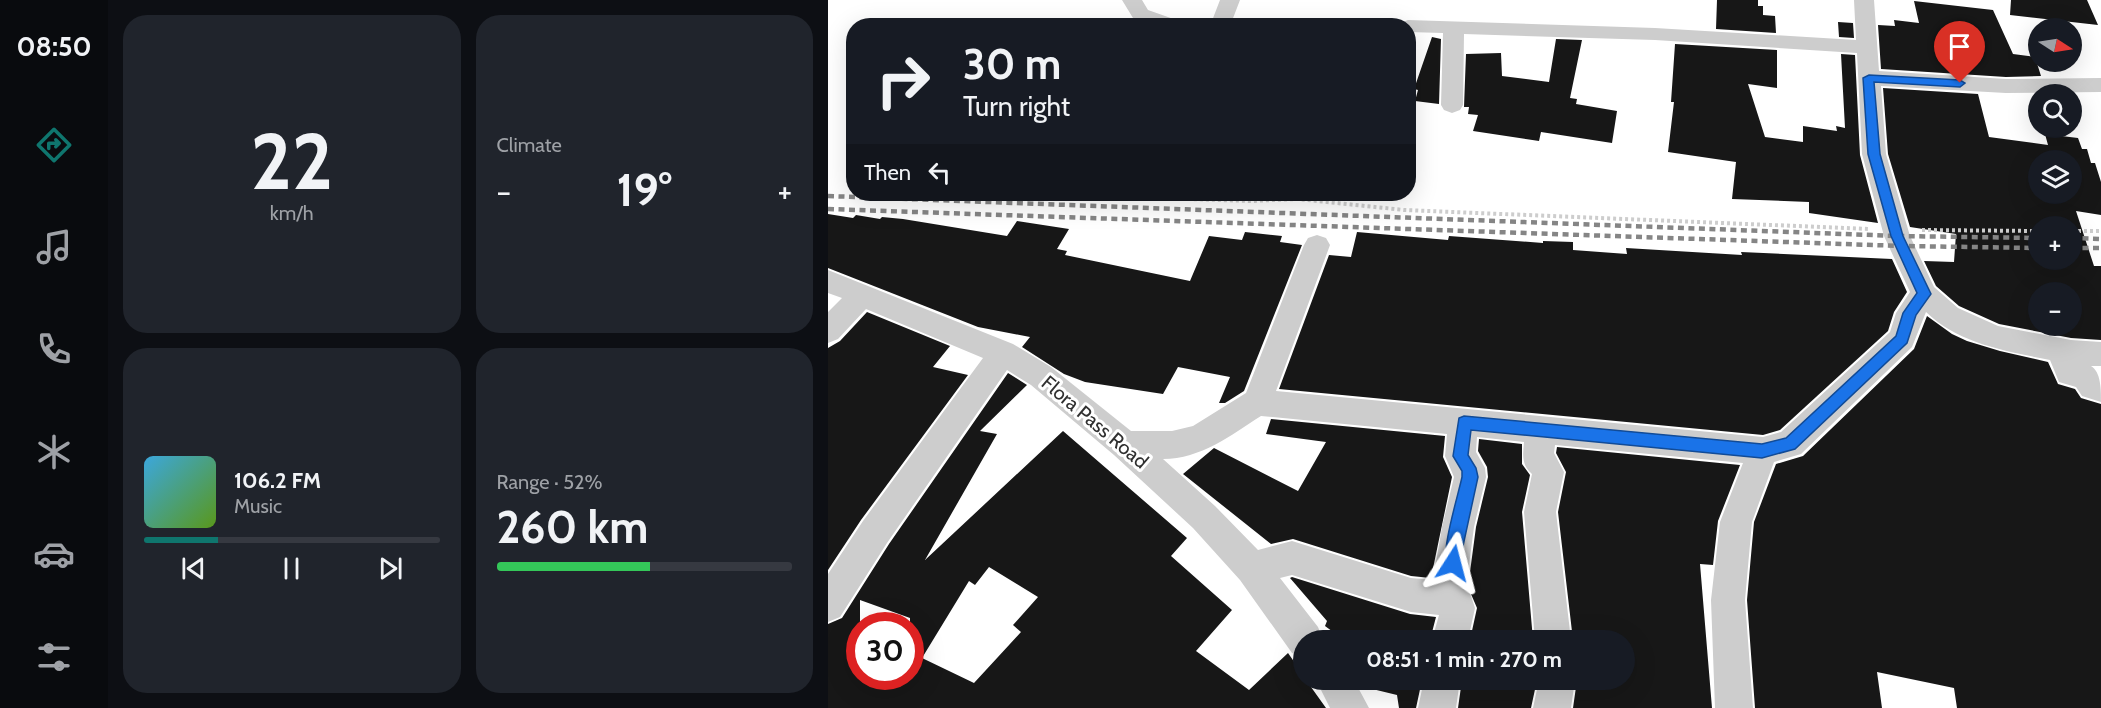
<!DOCTYPE html>
<meta charset="utf-8">
<style>
body{margin:0;font-family:Cabin,sans-serif;background:#20242c;color:#f1f3f6;height:100vh;display:flex;flex-direction:column;font-size:22px;white-space:nowrap}
*{box-sizing:border-box;margin:0}
p{font-size:20px;color:#9ea1a6}
.icon{flex:none;width:33px;height:33px;fill:none;stroke:currentColor;stroke-width:2;stroke-linecap:round;stroke-linejoin:round}
.map{position:relative;flex:1;overflow:hidden}
.details{display:flex;flex-direction:column;gap:15px;padding:15px;background:#0d0f14;width:720px}
.details>*{flex:none}
.top-card{position:absolute;left:18px;top:18px;width:570px;height:183px;border-radius:24px;box-shadow:0 6px 24px #0002;background:#171b24;color:#f1f3f6;overflow:hidden}
.needle{width:39px;rotate:102deg}
.fabs{position:absolute;left:1200px;top:18px;display:grid;gap:12px}
.fabs a{display:grid;place-items:center;width:54px;height:54px;border-radius:50%;background:#171b24;box-shadow:0 6px 24px #0002;font-size:30px}
.speed{position:absolute;left:18px;top:612px;display:flex;gap:12px;font-size:30px;font-weight:700;text-align:center}
.speed>*{display:grid;place-content:center;width:78px;height:78px;border-radius:50%;background:#171b24;box-shadow:0 6px 24px #0002;line-height:1}
.speed .limit{border:9px solid #d22;background:#fff;color:#111}
.pin{position:absolute;display:grid;place-items:center;width:51px;height:51px;color:#fff;margin:-62px -26px;border-radius:50% 50% 50% 0;rotate:-45deg;box-shadow:0 0 6px #0007}
.pin .icon{rotate:45deg}
.me{position:absolute;width:66px;margin:-33px;rotate:9deg;stroke-linejoin:round;filter:drop-shadow(0 0 4px #0008)}
.turn{display:flex;align-items:center;gap:21px;height:126px;padding:0 18px;font-size:27px}
.turn .icon{width:78px;height:78px;stroke-width:2.5}
.turn b{display:block;font-size:42px;line-height:51px}
.then{display:flex;align-items:center;height:57px;padding:0 18px;background:#0003;gap:12px;font-size:22px}
.big{font-size:45px;font-weight:800;line-height:1.1}
.details .card{flex:1;display:flex;flex-direction:column;justify-content:center;gap:9px;min-width:0;padding:0 21px;border-radius:24px;background:#20242c}
.details .dial{align-items:center;gap:0}
.dial b{font-size:78px;line-height:1}
.song{display:flex;align-items:center;gap:18px}
.cover{width:72px;height:72px;border-radius:9px;background:linear-gradient(135deg,hsl(200 70% 55%),hsl(90 70% 35%))}
.played{height:6px;border-radius:3px;background:linear-gradient(90deg,#0f766e 25%,#363941 25%)}
.keys{display:flex;justify-content:space-around;direction:ltr}
.heat{display:flex;justify-content:space-between;align-items:center;font-size:33px;direction:ltr}
.charge{height:9px;border-radius:4px;background:linear-gradient(90deg,#34c759 52%,#363941 0)}
.details .tiles{flex:1;display:grid;gap:15px;grid-template-columns:repeat(2,1fr)}
.trip{position:absolute;left:465px;top:630px;width:342px;height:60px;border-radius:30px;background:#171b24;box-shadow:0 6px 24px #0002;font-weight:800;line-height:60px;text-align:center}
main{display:flex;flex:1;min-height:0}
.tabs{display:flex;flex-direction:column;width:108px;justify-content:space-around;align-items:center;background:#090b0e;color:#9ea1a6}
.tabs .icon{width:42px;height:42px}
.tabs .active{color:#0f766e}
.tabs b{font-size:27px;color:#f1f3f6}
.map>svg:first-child{display:block}
.building{fill:#171717;fill-rule:evenodd}
.lines{fill:none;stroke-linecap:round;stroke-linejoin:round}
.path{stroke:#cdcdcd;stroke-width:4;stroke-dasharray:3 3;stroke-linecap:butt}
.minor{fill:#cdcdcd;fill-rule:evenodd}
.rail{stroke:#858585;stroke-width:4.5;stroke-dasharray:6 4.5;stroke-linecap:butt}
.route{fill:#1a73e8;stroke:#114b97;stroke-width:1.5}
.labels{text-anchor:middle;dominant-baseline:central;stroke-width:6;stroke-linejoin:round;paint-order:stroke}
.street-label{font-size:20px;fill:#303030;stroke:#fff}
</style>
<main>
<nav class="tabs">
<b>08:50</b>
<svg class="icon active" aria-label="directions" viewBox="0 0 24 24"><path d="M12 3l9 9-9 9-9-9zM9 14v-3h6M13 9l2 2-2 2"/></svg>
<svg class="icon" aria-label="music" viewBox="0 0 24 24"><path d="M9 18V5l10-2v13"/><circle cx="6" cy="18" r="3"/><circle cx="16" cy="16" r="3"/></svg>
<svg class="icon" aria-label="phone" viewBox="0 0 24 24"><path d="M5 4h4l2 5-3 2q2 4 5 5l2-3 5 2v4C11 20 4 13 5 4z"/></svg>
<svg class="icon" aria-label="climate" viewBox="0 0 24 24"><path d="M12 3v18M4 7l16 10M4 17L20 7"/></svg>
<svg class="icon" aria-label="car" viewBox="0 0 24 24"><path d="M5 17H2v-5l4-1 3-4h7l3 4 3 1v5h-3M9 17h6M6 11h13"/><circle cx="7" cy="17" r="2"/><circle cx="17" cy="17" r="2"/></svg>
<svg class="icon" aria-label="filters" viewBox="0 0 24 24"><path d="M4 7h16M4 17h16"/><circle cx="9" cy="7" r="2"/><circle cx="15" cy="17" r="2"/></svg>
</nav>
<section class="details">
<div class="tiles">
<div class="card dial"><b>22</b><p>km/h</p></div>
<div class="card"><p>Climate</p>
<div class="heat"><a>−</a><b class="big">19°</b><a>+</a></div>
</div>
<div class="card">
<div class="song"><i class="cover"></i><div><b>106.2 FM</b><p>Music</p></div></div>
<div class="played"></div>
<div class="keys"><svg class="icon" aria-label="previous" viewBox="0 0 24 24"><path d="M18 5L8 12l10 7zM5 5v14"/></svg><svg class="icon" aria-label="pause" viewBox="0 0 24 24"><path d="M8 5v14M16 5v14"/></svg><svg class="icon" aria-label="next" viewBox="0 0 24 24"><path d="M6 5l10 7-10 7zM19 5v14"/></svg></div>
</div>
<div class="card"><p>Range · 52%</p><b class="big">260 km</b><div class="charge"></div></div>
</div>
</section>
<div class="map">
<svg width="1273" height="708" viewBox="0 0 1273 708">
<rect width="100%" height="100%" fill="#fff"/>
<path class="building" d="M889,0H930V6H935V15L947,16L948,33L888,29Z
M1183,0H1259L1270,25L1182,15Z
M1086,1L1165,10L1185,54L1207,57L1213,76L1178,77L1053,69L1050,25L1067,26L1066,20L1091,23Z
M1010,22L1025,23L1026,38L1011,37Z
M604,37L613,39L611,104L587,101L590,90L586,89Z
M728,39L754,40L742,98L749,99L748,104L789,111L784,143L713,132L711,141L645,131L650,115L640,114L641,107H636L638,54L673,53L674,76L721,82Z
M847,44L949,50V88L920,84L937,137L975,142V126L1009,131L1008,126L1017,128L1013,54L1027,55L1032,155L1050,223L981,213V202L904,199L908,162L840,152L846,102H843Z
M1055,88L1150,94L1161,137L1220,145L1217,134L1250,138L1254,149H1259L1263,163H1267L1273,182V215L1248,211L1266,266H1273V340L1243,338L1171,324L1131,306L1108,286L1096,261L1126,262L1128,234L1082,227L1060,154ZM1210,160H1244V194H1210ZM1210,226H1244V260H1210ZM1210,292H1244V326H1210Z
M0,214L25,218L28,215L52,219L54,217L75,219L179,236L189,221L241,229L229,249L239,251L237,255L362,281L381,236L414,240L417,232L454,236L452,242L474,245L416,391L397,403H391L402,377L350,367L335,394L257,382L236,374L194,347L202,337L150,327L0,268Z
M529,232L620,240L621,236L715,243V241L745,242V250L799,254L798,248L914,255L913,252L1064,259L1079,292L1066,312L1060,331L952,430L935,435L451,389L501,255L523,257Z
M39,312L122,346L105,367L140,375L33,520L0,570V348L12,341Z
M1099,316L1124,334L1139,341L1172,351L1220,362L1230,384L1247,389L1253,398L1273,404V708H1129L1126,688L1049,672L1054,708H927L919,600L926,522L948,464L975,456L1086,349Z
M180,373L199,385L152,431L169,434L97,560L235,431L359,538L343,556L404,610L368,651L421,690L460,653L476,676V680H478L498,708H0V624L14,618L61,544ZM161,567L210,597L185,625L193,632L146,683L94,658L141,581L147,585ZM32,600L82,618V676H32Z
M443,419L617,436L615,457L624,477L603,578L583,576L465,539L443,544L355,474L386,448L470,491L498,442L438,434Z
M651,439L694,444V464L702,475L694,512L705,640H642L649,608L640,587L648,527L660,477L659,467L650,451Z
M729,447L912,465L890,521L885,565L872,564L884,708H745L749,680H796V640H745L730,512L738,472L728,453Z
M464,577L582,614L608,617L602,640H516L497,626L499,621L462,578Z
M529,680H594L588,708H571L569,695L532,686Z
M634,680H709L703,708H630Z"/>
<g class="lines">
<path class="path" d="M204,194L423,201L470,199L576,210L1042,229
M1094,230L1210,231
M1244,231H1273"/>
<path class="minor" d="M294,0H314L320,10L354,22L357,26H326L305,18Z
M392,0H412L402,26H382Z
M1026,0H1046L1051,71L1178,79L1273,78V92L1178,93L1053,86L1058,154L1082,236L1106,287L1130,308L1170,326L1243,340L1273,342V366H1263C1273,372 1273,389 1273,402L1254,396L1248,387L1231,382L1222,360C1178,351 1131,344 1098,312L1084,347L973,454L946,462L924,522L917,600L925,708H887L883,600L892,522L915,463L727,445L726,453L736,472L728,512L743,640H707L696,512L704,474C693,465 695,454 696,442L649,437L648,452L657,468L658,477L646,527L638,588L641,590L647,608L640,640H604L611,615L583,612L464,575L452,578L490,627L495,640H476V657L464,653L412,580L365,528L286,455L203,385L179,370L59,543L12,617L0,622V574L35,521L155,358L38,309L10,339L0,343V312L14,298L0,293V270L185,344L223,367L303,431H344L365,426L418,393L476,245L480,238L489,235L498,238L502,245L448,391L935,437L953,432L1062,332L1068,313L1082,292L1056,236L1034,154L1029,53L827,40L636,34L635,105L632,110L624,113L616,110L613,105L615,33L580,32V26H466L469,22L476,20H563L572,23L580,20L827,28L1028,40ZM433,416L619,434L617,456L626,477L614,527L605,580L583,578L464,541L430,550L387,506L335,459C373,459 403,435 433,416Z
M488,680H526L541,708H502Z
M596,680H632L628,708H590Z
M711,680H747L743,708H705Z"/>
<path class="rail" d="M0,196L1069,236L1210,238
M0,209L1074,246L1210,248
M1244,238L1273,239
M1244,248H1273"/>
</g>
<path class="route" d="M1041,75L1132,80L1137,83L1132,87L1046,82L1052,154L1075,236L1103,294L1088,315L1079,343L967,449L934,458L643,430L640,455L648,468L650,477L630,569L625,571L619,569C612,553 630,496 634,477V471L625,456L631,418L636,416L934,444L958,438L1068,336L1075,313L1089,293L1063,236L1040,154L1035,78Z"/>
<g class="labels">
<g class="street-label">
<text transform="translate(267 422) rotate(40)">Flora Pass Road</text>
</g>
</g>
</svg>
<div class="fabs">
<a><svg class="needle" viewBox="-14 -14 28 28"><path d="M0-13l5 13h-10z" fill="#e53935"/><path d="M0 13l5-13h-10z" fill="#9ea1a6"/></svg></a>
<a><svg class="icon" aria-label="search" viewBox="0 0 24 24"><circle cx="10" cy="10" r="6"/><path d="M15 15l6 6"/></svg></a>
<a><svg class="icon" aria-label="layers" viewBox="0 0 24 24"><path d="M12 4l9 5-9 5-9-5zM3 14l9 5 9-5"/></svg></a>
<a>+</a>
<a>−</a>
</div>
<div class="speed"><div class="limit">30</div></div>
<div class="pin" style="left:1132px;top:83px;background:#d93025"><svg class="icon" aria-label="arrive" viewBox="0 0 24 24"><path d="M6 21V4h12l-3 4 3 4H6"/></svg></div>
<svg class="me" style="left:625px;top:563px" viewBox="-20 -20 40 40"><path d="M0-17L14 15 0 8-14 15z" fill="#1a73e8" stroke="#fff" stroke-width="4"/></svg>
<div class="trip">08:51 · 1 min · 270 m</div>
<div class="top-card">
<div class="turn"><svg class="icon" aria-label="right" viewBox="0 0 24 24"><path d="M7 20v-9h11M14 6l5 5-5 5"/></svg><div><b>30 m</b>Turn right</div></div>
<div class="then">Then<svg class="icon" aria-label="left" viewBox="0 0 24 24"><path d="M17 20v-9H6M10 6l-5 5 5 5"/></svg></div>
</div>
</div>
</main>
